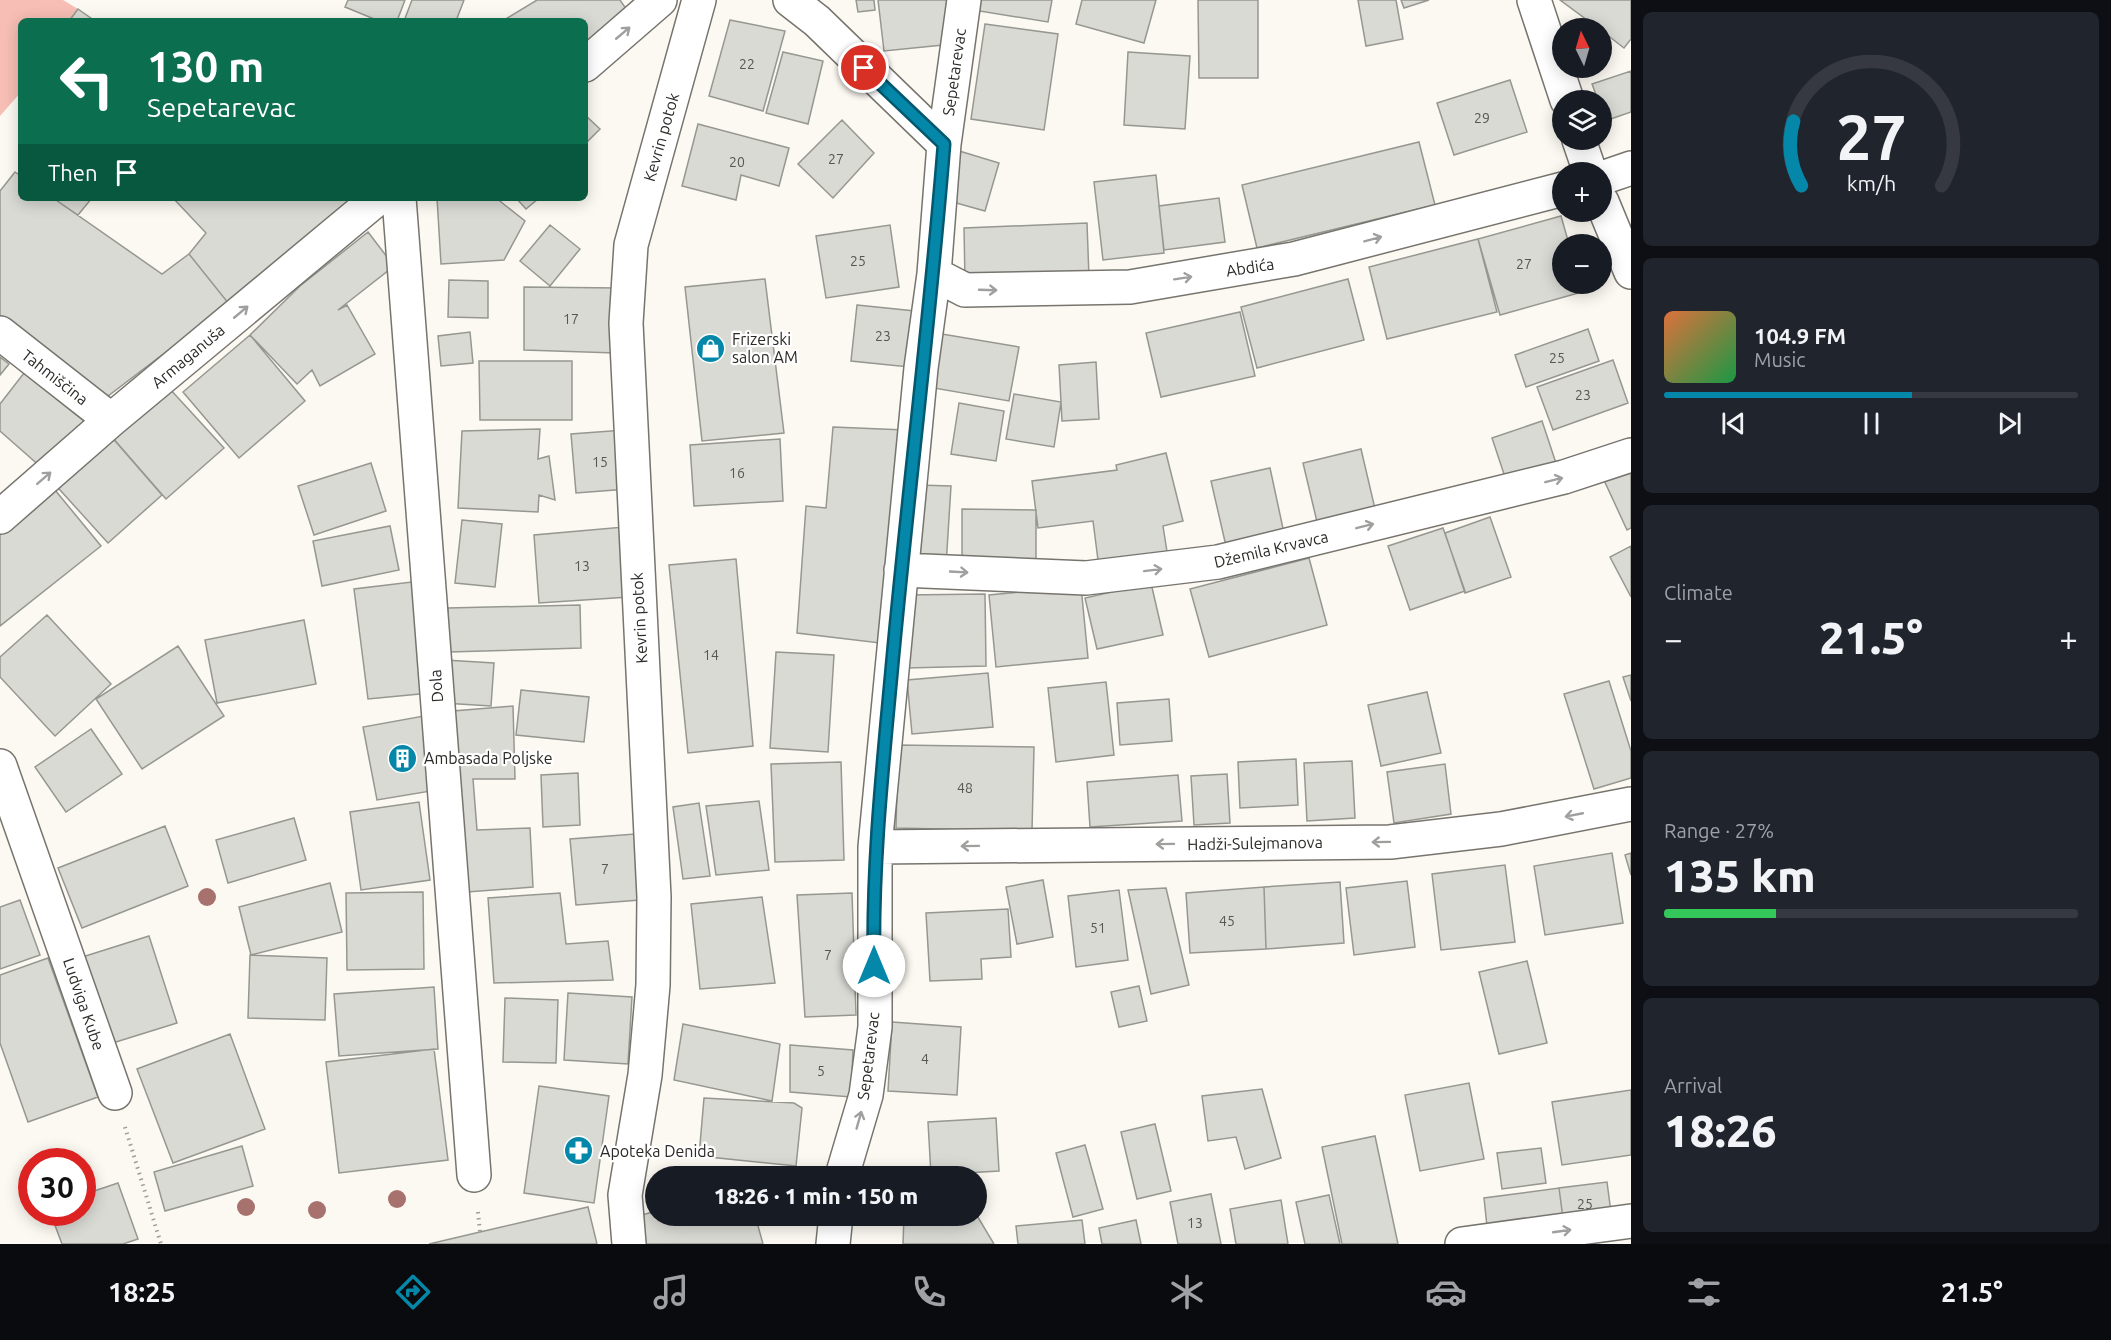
<!DOCTYPE html>
<meta charset="utf-8">
<style>
body{margin:0;font-family:Ubuntu,sans-serif;background:#20242c;color:#f1f3f6;height:100vh;display:flex;flex-direction:column;font-size:22px;white-space:nowrap}
*{box-sizing:border-box;margin:0}
p{font-size:20px;color:#9ea1a6}
.icon{flex:none;width:33px;height:33px;fill:none;stroke:currentColor;stroke-width:2;stroke-linecap:round;stroke-linejoin:round}
.map{position:relative;flex:1;overflow:hidden}
.drawer{display:flex;flex-direction:column;gap:12px;padding:12px;background:#0d0f14;width:480px}
.drawer>*{flex:none}
.hud{position:absolute;left:18px;top:18px;width:570px;height:183px;border-radius:9px;box-shadow:0 3px 15px #0003;background:#0b6e4f;color:#fff;overflow:hidden}
.needle{width:39px;rotate:355deg}
.buttons{position:absolute;left:1552px;top:18px;display:grid;gap:12px}
.buttons a{display:grid;place-items:center;width:60px;height:60px;border-radius:50%;background:#171b24;box-shadow:0 3px 15px #0003;font-size:30px}
.speed{position:absolute;left:18px;top:1148px;display:flex;gap:12px;font-size:30px;font-weight:700;text-align:center}
.speed>*{display:grid;place-content:center;width:78px;height:78px;border-radius:50%;background:#171b24;box-shadow:0 3px 15px #0003;line-height:1}
.speed .limit{border:9px solid #d22;background:#fff;color:#111}
.pin{position:absolute;display:grid;place-items:center;width:51px;height:51px;color:#fff;margin:-26px;border:3px solid #fff;border-radius:50%;box-shadow:0 2px 6px #0007}
.me{position:absolute;width:66px;margin:-33px;rotate:0deg;stroke-linejoin:round;filter:drop-shadow(0 0 4px #0008)}
.turn{display:flex;align-items:center;gap:21px;height:126px;padding:0 30px;font-size:27px}
.turn .icon{width:78px;height:78px;stroke-width:2.5}
.turn b{display:block;font-size:42px;line-height:51px}
.then{display:flex;align-items:center;height:57px;padding:0 30px;background:#0003;gap:12px;font-size:22px}
.big{font-size:45px;font-weight:800;line-height:1.1}
.drawer .card{flex:1;display:flex;flex-direction:column;justify-content:center;gap:9px;min-width:0;padding:0 21px;border-radius:9px;background:#20242c}
.drawer .dial{align-items:center;gap:0}
.dial svg{height:156px;overflow:visible;fill:none;stroke:#363941;stroke-width:7;stroke-linecap:round;text-anchor:middle}
.dial text{fill:#f1f3f6;stroke:none}
.song{display:flex;align-items:center;gap:18px}
.cover{width:72px;height:72px;border-radius:9px;background:linear-gradient(135deg,hsl(20 70% 55%),hsl(140 70% 35%))}
.played{height:6px;border-radius:3px;background:linear-gradient(90deg,#0487a9 60%,#363941 60%)}
.keys{display:flex;justify-content:space-around;direction:ltr}
.heat{display:flex;justify-content:space-between;align-items:center;font-size:33px;direction:ltr}
.charge{height:9px;border-radius:4px;background:linear-gradient(90deg,#34c759 27%,#363941 0)}
.trip{position:absolute;left:645px;top:1166px;width:342px;height:60px;border-radius:30px;background:#171b24;box-shadow:0 3px 15px #0003;font-weight:800;line-height:60px;text-align:center}
.dock{display:flex;height:96px;justify-content:space-around;align-items:center;background:#090b0e;color:#9ea1a6}
.dock .icon{width:42px;height:42px}
.dock .selected{color:#0487a9}
.dock b{font-size:27px;color:#f1f3f6}
main{display:flex;flex:1;min-height:0}
.map>svg:first-child{display:block}
.green{fill:#f6beb4}
.building{fill:#d9dad4;stroke:#969791;stroke-width:1.5}
.lines{fill:none;stroke-linecap:round;stroke-linejoin:round}
.street-casing{stroke:#77746e;stroke-width:36}
.path{stroke:#a09e99;stroke-width:4;stroke-dasharray:1.5 4.5;stroke-linecap:butt}
.street{stroke:#fff;stroke-width:33}
.tree{fill:#a7716d}
.oneway{stroke:#a09f9e}
.route-casing{stroke:#03586e;stroke-width:15}
.route{stroke:#0487a9;stroke-width:10}
.labels{text-anchor:middle;dominant-baseline:central;stroke-width:4.5;stroke-linejoin:round;paint-order:stroke}
.number-label{font-size:14px;fill:#565652}
.street-label{font-size:16px;fill:#2b2a27;stroke:#fff}
.poi-label{font-size:16px;fill:#2b2a27;stroke:#fff;text-anchor:start}
</style>
<main>
<div class="map">
<svg width="1631" height="1244" viewBox="0 0 1631 1244">
<rect width="100%" height="100%" fill="#fcf9f2"/>
<path class="green" d="M0,0H63L78,9L69,21H21V92L0,116Z"/>
<path class="building" d="M348,0H405L397,21H379L345,7Z
M412,0H464L456,21H404Z
M537,0H620L629,13L585,45V21L504,20Z
M856,0H874L875,10L858,12Z
M878,0H947L953,44L884,51Z
M969,0H1052L1048,22L967,9Z
M1082,0H1156L1144,43L1076,24Z
M1198,0H1258V78H1199Z
M1358,0H1396L1403,39L1366,46Z
M1401,0H1429L1404,8Z
M1560,0H1631V39L1624,48L1602,31V28H1598Z
M78,9L95,21H69Z
M730,20L785,31L763,111L709,96Z
M985,24L1058,34L1044,130L971,119Z
M783,52L823,61L808,124L766,113Z
M1128,52L1190,56L1185,129L1124,125Z
M1631,71V112L1605,121L1602,100H1598L1592,84Z
M1510,80L1527,132L1454,155L1437,103Z
M585,115L600,129L585,144Z
M842,120L874,153L833,198L798,164Z
M698,124L789,148L779,186L741,175L736,200L682,186Z
M1419,142L1435,205L1257,248L1242,185Z
M956,150L999,163L985,211L942,199Z
M15,172L21,176V198H53L162,274L189,254L229,304L104,399L0,319V191Z
M1156,175L1164,253L1103,260L1094,182Z
M53,198H92L78,215Z
M173,198H363L229,304L189,254L206,233Z
M437,198H496L525,221L504,260L441,264Z
M516,198H539L526,209Z
M1219,198L1225,242L1164,250L1159,206Z
M1561,216L1569,244H1563V284H1580L1582,292L1500,315L1478,239Z
M1087,223L1089,277L965,281L964,228Z
M550,225L580,249L550,286L520,261Z
M890,225L899,287L826,298L816,236Z
M368,232L394,266L338,310L347,305L375,354L320,386L312,370L297,384L250,335L300,286Z
M1478,239L1497,312L1387,339L1369,267Z
M765,279L784,433L702,441L685,287Z
M1348,279L1364,340L1257,368L1241,307Z
M449,280L488,281V318L448,317Z
M524,287L619,288L616,353L524,350Z
M857,305L915,311L909,367L851,361Z
M1240,312L1255,376L1161,397L1146,333Z
M1588,329L1599,361L1526,387L1515,355Z
M470,332L473,363L441,366L438,336Z
M930,332L1019,347L1009,401L922,386Z
M250,335L305,401L239,458L183,392Z
M0,357L9,364L0,375Z
M1613,360L1628,403L1553,430L1537,387Z
M479,361H572V420H480Z
M1096,362L1099,419L1062,421L1059,365Z
M24,373L84,421L42,468L0,431V404Z
M169,388L224,448L166,499L112,437Z
M1014,394L1061,402L1054,447L1006,439Z
M959,403L1004,411L996,461L951,454Z
M1542,421L1556,463L1506,480L1492,438Z
M833,427L905,430L880,643L797,633L806,506L826,508Z
M540,429L538,459L549,456L555,500L539,495L538,512L458,508L462,431Z
M624,430L628,489L576,493L571,434Z
M109,434L162,495L108,543L51,480Z
M780,439L783,501L694,506L690,445Z
M1361,449L1376,513L1318,526L1303,463Z
M1166,453L1183,521L1163,526L1168,558L1099,568L1093,521L1038,528L1032,481L1117,470L1116,465Z
M371,463L386,511L314,535L298,486Z
M1631,465V528L1627,530L1603,478Z
M1270,468L1284,533L1226,546L1211,481Z
M918,485L951,486L946,566L913,564Z
M55,490L101,546L0,626V535Z
M962,509L1036,510V569L962,568Z
M1490,517L1511,577L1465,593L1445,533Z
M462,520L502,524L495,587L455,583Z
M390,526L399,570L322,586L313,541Z
M624,527L629,597L539,603L534,535Z
M1443,528L1465,591L1410,610L1388,546Z
M1631,546V597L1610,557Z
M1309,558L1327,625L1209,657L1190,589Z
M736,559L753,746L688,753L669,565Z
M420,581L430,693L368,699L354,589Z
M1151,583L1163,635L1097,649L1085,598Z
M1081,586L1088,658L996,667L989,595Z
M985,594L986,666L907,668L905,595Z
M580,605L581,648L449,652L448,608Z
M47,615L111,684L55,736L0,677V657Z
M304,620L316,684L217,703L205,640Z
M178,646L224,716L142,769L96,699Z
M776,652L834,655L828,752L770,748Z
M445,660L494,663L491,706L443,703Z
M988,673L993,727L912,734L907,680Z
M1631,675V701L1623,677Z
M1609,681L1631,751V778L1594,789L1564,694Z
M1106,682L1114,755L1056,762L1048,688Z
M521,690L589,697L584,742L516,735Z
M1427,692L1441,753L1381,766L1368,705Z
M1169,699L1172,741L1120,745L1117,703Z
M513,706L515,779H473L477,830L530,828L533,887L454,893L441,712Z
M429,715L443,789L377,800L363,727Z
M91,729L122,774L66,812L35,767Z
M898,745L1034,747L1032,831L896,828Z
M1296,759L1298,805L1240,808L1238,762Z
M1352,761L1355,818L1307,821L1304,763Z
M841,762L844,860L775,862L771,764Z
M1445,764L1451,814L1394,823L1387,772Z
M578,773L580,825L543,827L541,775Z
M1227,774L1230,823L1194,825L1191,776Z
M1178,775L1182,821L1090,827L1087,782Z
M759,801L769,870L716,875L706,806Z
M419,802L430,880L361,890L350,812Z
M699,803L710,876L683,879L673,807Z
M294,818L306,860L228,883L216,840Z
M165,826L188,886L82,928L58,868Z
M635,834L640,900L576,905L570,839Z
M1612,853L1623,923L1545,935L1534,866Z
M1631,853V875L1625,855Z
M1505,865L1515,942L1441,950L1432,874Z
M1043,880L1053,937L1017,944L1006,887Z
M1407,881L1415,947L1354,955L1346,888Z
M1340,882L1344,943L1266,949L1264,887Z
M330,883L342,932L251,955L239,907Z
M1264,887L1266,949L1190,953L1186,893Z
M1166,888L1189,985L1151,994L1128,890Z
M1119,890L1128,960L1076,967L1068,896Z
M423,892L424,969L347,970L346,893Z
M560,893L566,944L608,941L613,980L494,983L488,898Z
M852,893L856,1015L805,1017L797,895Z
M762,897L775,983L700,989L691,904Z
M20,900L40,955L0,969V907Z
M1008,909L1011,957L981,959L982,979L930,981L926,913Z
M149,936L177,1023L103,1046L76,959Z
M250,955L327,958L325,1020L248,1018Z
M48,958L98,1097L28,1122L0,1043V975Z
M1527,961L1547,1043L1499,1054L1479,972Z
M1139,986L1147,1021L1119,1027L1111,992Z
M434,987L438,1049L339,1056L334,994Z
M568,993L632,997L628,1064L564,1060Z
M505,998L558,1000L556,1063L503,1062Z
M892,1022L961,1027L957,1095L888,1091Z
M683,1024L780,1044L772,1101L674,1080Z
M230,1034L265,1129L173,1163L137,1069Z
M790,1045L853,1050L851,1097L790,1092Z
M434,1049L448,1160L339,1173L326,1062Z
M1469,1083L1484,1159L1420,1171L1405,1095Z
M539,1086L609,1096L594,1203L524,1193Z
M1262,1089L1281,1158L1245,1169L1236,1137L1208,1141L1202,1096Z
M1631,1090V1155L1562,1165L1552,1102Z
M704,1098L794,1103L802,1108L796,1166L699,1156Z
M996,1118L999,1171L931,1175L928,1122Z
M1155,1124L1171,1191L1137,1199L1121,1132Z
M1375,1136L1398,1244H1342L1322,1147Z
M1085,1145L1103,1209L1073,1217L1056,1153Z
M242,1146L253,1186L165,1211L154,1172Z
M1541,1148L1546,1183L1502,1189L1497,1153Z
M1607,1182L1612,1220L1564,1226L1559,1188Z
M118,1183L138,1239L123,1244H62L50,1212H82V1195Z
M1559,1188L1564,1226L1488,1236L1484,1198Z
M1211,1194L1221,1244H1178L1170,1202Z
M1329,1195L1340,1244H1305L1296,1202Z
M1281,1200L1288,1244H1236L1230,1209Z
M588,1207L597,1244H429L480,1232Z
M656,1211V1215H755L763,1244H645L638,1216Z
M976,1214L994,1244H903L904,1215Z
M1082,1220L1085,1244H1018L1016,1226Z
M1136,1220L1141,1244H1102L1099,1228Z"/>
<g class="lines">
<defs>
<path id="street" d="M790,0L817,21L944,144
M1534,0L1567,100
M585,65L660,0
M1579,140L1590,172
M1602,178L1631,168
M399,198L474,1175
M1602,202L1631,272
M934,274L965,290L1130,287L1294,259L1563,189
M0,333L111,420
M0,517L111,420L378,198
M901,570L1086,578L1218,562L1564,477L1631,455
M0,766L115,1093
M875,847L1390,842L1501,829L1631,804
M842,1176L866,1095L875,1027V847L921,368L934,274L944,144L964,0
M629,1244L625,1195L645,1075L653,985L654,897L626,323L631,245L699,0
M833,1244L836,1215
M1462,1244L1631,1221"/>
</defs>
<use href="#street" class="street-casing"/>
<path class="path" d="M125,1127L161,1244
M478,1212L480,1232"/>
<use href="#street" class="street"/>
</g>
<g class="tree">
<circle cx="207" cy="897" r="9"/>
<circle cx="397" cy="1199" r="9"/>
<circle cx="246" cy="1207" r="9"/>
<circle cx="317" cy="1210" r="9"/>
</g>
<defs><path id="oneway-shaft" d="M-6 0H5M1.5-3L5.5 0L1.5 3" fill="none" stroke-width="1.6" stroke-linecap="round" stroke-linejoin="round" transform="scale(1.5)"/></defs>
<g class="oneway">
<use href="#oneway-shaft" transform="translate(623 33) rotate(-40)"/>
<use href="#oneway-shaft" transform="translate(1373 239) rotate(-15)"/>
<use href="#oneway-shaft" transform="translate(1183 278) rotate(-9)"/>
<use href="#oneway-shaft" transform="translate(988 290) rotate(2)"/>
<use href="#oneway-shaft" transform="translate(241 312) rotate(-40)"/>
<use href="#oneway-shaft" transform="translate(44 478) rotate(-41)"/>
<use href="#oneway-shaft" transform="translate(1554 480) rotate(-14)"/>
<use href="#oneway-shaft" transform="translate(1365 526) rotate(-14)"/>
<use href="#oneway-shaft" transform="translate(1153 570) rotate(-7)"/>
<use href="#oneway-shaft" transform="translate(959 572) rotate(3)"/>
<use href="#oneway-shaft" transform="translate(1574 815) rotate(169)"/>
<use href="#oneway-shaft" transform="translate(1381 842) rotate(179)"/>
<use href="#oneway-shaft" transform="translate(1165 844) rotate(179)"/>
<use href="#oneway-shaft" transform="translate(970 846) rotate(179)"/>
<use href="#oneway-shaft" transform="translate(859 1120) rotate(-74)"/>
<use href="#oneway-shaft" transform="translate(1562 1231) rotate(-8)"/>
</g>
<g class="lines">
<defs>
<path id="route" d="M864,68L944,144C930,322 907,499 891,677C882,773 872,869 874,966"/>
</defs>
<use href="#route" class="route-casing"/>
<use href="#route" class="route"/>
</g>
<defs>
<symbol id="shop-disc" viewBox="-11 -11 22 22"><circle r="9.5" fill="#0487a9" stroke="#fff"/><path d="M-5-2.5h2.3a2.7 3.5 0 0 1 5.4 0H5L5.5 6h-11ZM-1.5-2.5h3a1.5 2.3 0 0 0-3 0Z" fill="#fff"/></symbol>
<symbol id="building-disc" viewBox="-11 -11 22 22"><circle r="9.5" fill="#0487a9" stroke="#fff"/><path d="M-4-6H4V6H1V3H-1V6H-4ZM-2.5-4.3h1.7v1.8h-1.7ZM.8-4.3h1.7v1.8H.8ZM-2.5-1h1.7V.8h-1.7ZM.8-1h1.7V.8H.8Z" fill="#fff"/></symbol>
<symbol id="pharmacy-disc" viewBox="-11 -11 22 22"><circle r="9.5" fill="#0487a9" stroke="#fff"/><path d="M-2-6h4v4h4v4h-4v4h-4v-4h-4v-4h4Z" fill="#fff"/></symbol>
</defs>
<g fill-rule="evenodd">
<use href="#shop-disc" x="694" y="332" width="33" height="33"/>
<use href="#building-disc" x="386" y="742" width="33" height="33"/>
<use href="#pharmacy-disc" x="562" y="1134" width="33" height="33"/>
</g>
<g class="labels">
<g class="number-label">
<text x="747" y="64">22</text>
<text x="1482" y="118">29</text>
<text x="836" y="159">27</text>
<text x="737" y="162">20</text>
<text x="858" y="261">25</text>
<text x="1524" y="264">27</text>
<text x="571" y="319">17</text>
<text x="883" y="336">23</text>
<text x="1557" y="358">25</text>
<text x="1583" y="395">23</text>
<text x="600" y="462">15</text>
<text x="737" y="473">16</text>
<text x="582" y="566">13</text>
<text x="711" y="655">14</text>
<text x="965" y="788">48</text>
<text x="605" y="869">7</text>
<text x="1227" y="921">45</text>
<text x="1098" y="928">51</text>
<text x="828" y="955">7</text>
<text x="925" y="1059">4</text>
<text x="821" y="1071">5</text>
<text x="1585" y="1204">25</text>
<text x="1195" y="1223">13</text>
</g>
<g class="street-label">
<text transform="translate(954 72) rotate(-82)">Sepetarevac</text>
<text transform="translate(661 137) rotate(-74)">Kevrin potok</text>
<text transform="translate(1250 267) rotate(-9)">Abdića</text>
<text transform="translate(188 356) rotate(-40)">Armaganuša</text>
<text transform="translate(55 377) rotate(38)">Tahmiščina</text>
<text transform="translate(1271 549) rotate(-13)">Džemila Krvavca</text>
<text transform="translate(639 618) rotate(-93)">Kevrin potok</text>
<text transform="translate(436 686) rotate(-94)">Dola</text>
<text transform="translate(1255 843) rotate(-1)">Hadži-Sulejmanova</text>
<text transform="translate(84 1004) rotate(71)">Ludviga Kube</text>
<text transform="translate(868 1056) rotate(-83)">Sepetarevac</text>
</g>
<g class="poi-label">
<text x="732" y="339">Frizerski<tspan x="732" dy="18">salon AM</tspan></text>
<text x="424" y="758">Ambasada Poljske</text>
<text x="600" y="1151">Apoteka Denida</text>
</g>
</g>
</svg>
<div class="buttons">
<a><svg class="needle" viewBox="-14 -14 28 28"><path d="M0-13l5 13h-10z" fill="#e53935"/><path d="M0 13l5-13h-10z" fill="#9ea1a6"/></svg></a>
<a><svg class="icon" aria-label="layers" viewBox="0 0 24 24"><path d="M12 4l9 5-9 5-9-5zM3 14l9 5 9-5"/></svg></a>
<a>+</a>
<a>−</a>
</div>
<div class="speed"><div class="limit">30</div></div>
<div class="pin" style="left:864px;top:68px;background:#d93025"><svg class="icon" aria-label="arrive" viewBox="0 0 24 24"><path d="M6 21V4h12l-3 4 3 4H6"/></svg></div>
<svg class="me" style="left:874px;top:966px" viewBox="-20 -20 40 40"><circle r="19" fill="#fff"/><path d="M0-13L10 11 0 6-10 11z" fill="#0487a9"/></svg>
<div class="trip">18:26 · 1 min · 150 m</div>
<div class="hud">
<div class="turn"><svg class="icon" aria-label="left" viewBox="0 0 24 24"><path d="M17 20v-9H6M10 6l-5 5 5 5"/></svg><div><b>130 m</b>Sepetarevac</div></div>
<div class="then">Then<svg class="icon" aria-label="arrive" viewBox="0 0 24 24"><path d="M6 21V4h12l-3 4 3 4H6"/></svg></div>
</div>
</div>
<section class="drawer">
<div class="card dial"><svg viewBox="0 0 100 80">
<path d="M14 69A42 42 0 1 1 86 69"/>
<path d="M14 69A42 42 0 0 1 10 36" stroke="#0487a9"/>
<text x="50" y="56" font-size="32" font-weight="700">27</text>
<text x="50" y="72" font-size="11">km/h</text>
</svg></div>
<div class="card">
<div class="song"><i class="cover"></i><div><b>104.9 FM</b><p>Music</p></div></div>
<div class="played"></div>
<div class="keys"><svg class="icon" aria-label="previous" viewBox="0 0 24 24"><path d="M18 5L8 12l10 7zM5 5v14"/></svg><svg class="icon" aria-label="pause" viewBox="0 0 24 24"><path d="M8 5v14M16 5v14"/></svg><svg class="icon" aria-label="next" viewBox="0 0 24 24"><path d="M6 5l10 7-10 7zM19 5v14"/></svg></div>
</div>
<div class="card"><p>Climate</p>
<div class="heat"><a>−</a><b class="big">21.5°</b><a>+</a></div>
</div>
<div class="card"><p>Range · 27%</p><b class="big">135 km</b><div class="charge"></div></div>
<div class="card"><p>Arrival</p><b class="big">18:26</b></div>
</section>
</main>
<nav class="dock">
<b>18:25</b>
<svg class="icon selected" aria-label="directions" viewBox="0 0 24 24"><path d="M12 3l9 9-9 9-9-9zM9 14v-3h6M13 9l2 2-2 2"/></svg>
<svg class="icon" aria-label="music" viewBox="0 0 24 24"><path d="M9 18V5l10-2v13"/><circle cx="6" cy="18" r="3"/><circle cx="16" cy="16" r="3"/></svg>
<svg class="icon" aria-label="phone" viewBox="0 0 24 24"><path d="M5 4h4l2 5-3 2q2 4 5 5l2-3 5 2v4C11 20 4 13 5 4z"/></svg>
<svg class="icon" aria-label="climate" viewBox="0 0 24 24"><path d="M12 3v18M4 7l16 10M4 17L20 7"/></svg>
<svg class="icon" aria-label="car" viewBox="0 0 24 24"><path d="M5 17H2v-5l4-1 3-4h7l3 4 3 1v5h-3M9 17h6M6 11h13"/><circle cx="7" cy="17" r="2"/><circle cx="17" cy="17" r="2"/></svg>
<svg class="icon" aria-label="filters" viewBox="0 0 24 24"><path d="M4 7h16M4 17h16"/><circle cx="9" cy="7" r="2"/><circle cx="15" cy="17" r="2"/></svg>
<b>21.5°</b>
</nav>
